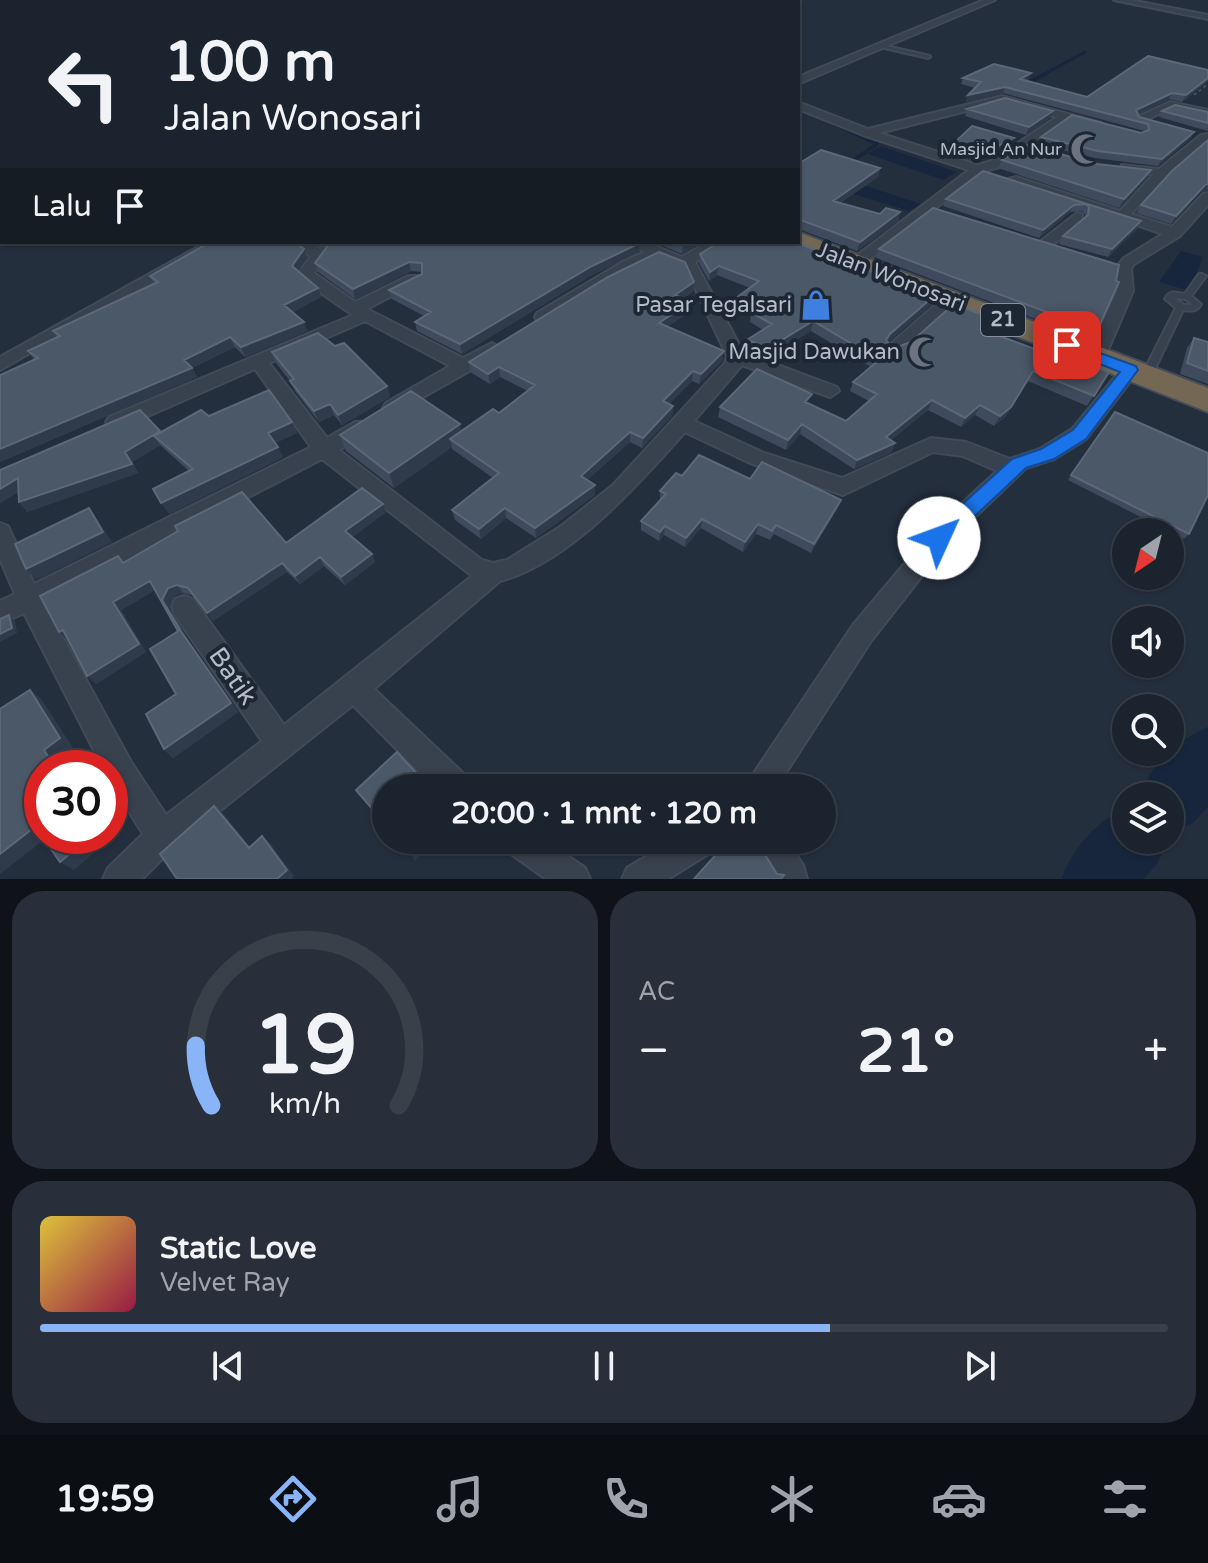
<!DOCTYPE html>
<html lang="id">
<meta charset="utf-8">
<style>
body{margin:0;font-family:"Varela Round",sans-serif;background:#282f3a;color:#f1f3f6;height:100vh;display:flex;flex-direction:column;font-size:30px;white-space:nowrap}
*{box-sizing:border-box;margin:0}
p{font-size:26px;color:#a0a4aa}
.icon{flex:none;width:44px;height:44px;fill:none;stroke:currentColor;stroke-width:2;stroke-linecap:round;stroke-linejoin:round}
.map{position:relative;height:879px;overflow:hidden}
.sheet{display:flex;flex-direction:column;gap:12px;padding:12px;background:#0f1319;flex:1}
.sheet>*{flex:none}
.guide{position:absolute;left:0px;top:0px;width:800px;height:244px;box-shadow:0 2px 6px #0004,0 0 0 2px #39404a;background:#1b232e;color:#f1f3f6;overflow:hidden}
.needle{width:52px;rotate:215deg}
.buttons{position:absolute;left:1112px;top:518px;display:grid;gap:16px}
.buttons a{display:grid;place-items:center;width:72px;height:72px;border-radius:50%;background:#1b232e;box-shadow:0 2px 6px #0004,0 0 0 2px #39404a;font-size:40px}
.speed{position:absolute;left:24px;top:750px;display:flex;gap:16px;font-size:40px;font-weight:700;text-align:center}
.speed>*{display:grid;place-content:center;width:104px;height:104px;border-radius:50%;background:#1b232e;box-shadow:0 2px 6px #0004,0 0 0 2px #39404a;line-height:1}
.speed .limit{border:12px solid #d22;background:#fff;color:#111}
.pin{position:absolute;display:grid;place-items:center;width:68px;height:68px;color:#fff;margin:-34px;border-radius:16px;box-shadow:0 4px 12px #0006}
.me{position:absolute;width:88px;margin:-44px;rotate:47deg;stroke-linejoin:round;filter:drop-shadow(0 0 6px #0008)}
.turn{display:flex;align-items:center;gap:28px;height:168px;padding:0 32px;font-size:36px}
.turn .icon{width:104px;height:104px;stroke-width:2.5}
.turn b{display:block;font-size:56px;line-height:68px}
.then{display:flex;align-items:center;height:76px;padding:0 32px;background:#0003;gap:16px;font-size:30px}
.big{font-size:60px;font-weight:700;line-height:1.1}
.sheet .widget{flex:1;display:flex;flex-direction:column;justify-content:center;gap:12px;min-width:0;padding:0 28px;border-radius:32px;background:#282f3a}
.sheet .dial{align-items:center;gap:0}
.dial svg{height:208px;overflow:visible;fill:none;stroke:#39404a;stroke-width:7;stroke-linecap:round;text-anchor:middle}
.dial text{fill:#f1f3f6;stroke:none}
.song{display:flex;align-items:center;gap:24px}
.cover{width:96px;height:96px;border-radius:12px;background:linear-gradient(135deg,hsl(50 70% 55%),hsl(340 70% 35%))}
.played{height:8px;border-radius:4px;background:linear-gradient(90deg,#8ab4f8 70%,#39404a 70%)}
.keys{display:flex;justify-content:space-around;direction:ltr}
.heat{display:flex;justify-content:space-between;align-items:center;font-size:44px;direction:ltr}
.sheet .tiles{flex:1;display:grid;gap:12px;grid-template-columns:1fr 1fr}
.widget:last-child{grid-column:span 2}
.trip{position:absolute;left:372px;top:774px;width:464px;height:80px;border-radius:40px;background:#1b232e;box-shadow:0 2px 6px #0004,0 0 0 2px #39404a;font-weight:700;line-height:80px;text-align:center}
.tab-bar{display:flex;height:128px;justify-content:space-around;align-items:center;background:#0b0e12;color:#a0a4aa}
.tab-bar .icon{width:56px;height:56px}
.tab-bar .current{color:#8ab4f8}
.tab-bar b{font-size:36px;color:#f1f3f6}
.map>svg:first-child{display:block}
.water{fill:#17263c}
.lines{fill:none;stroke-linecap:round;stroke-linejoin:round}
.stream-far1{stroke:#17263c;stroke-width:3}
.stream{stroke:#17263c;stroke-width:4}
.river{fill:#17263c;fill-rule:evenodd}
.lane-casing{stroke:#414a57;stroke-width:4}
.street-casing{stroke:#414a57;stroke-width:4}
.highway-casing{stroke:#434c59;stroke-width:4}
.path{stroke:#3f5557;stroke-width:2;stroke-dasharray:3 3;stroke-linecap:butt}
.lane{fill:#38414e;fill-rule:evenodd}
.street{fill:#38414e;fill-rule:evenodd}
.highway{fill:#746855;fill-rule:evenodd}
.wall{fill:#3f4b5c}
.shaded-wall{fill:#2f3b4b}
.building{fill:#4b5868;stroke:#5c6777;stroke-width:2}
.route{fill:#1a73e8;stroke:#114b97;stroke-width:2}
.labels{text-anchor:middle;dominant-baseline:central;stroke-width:8;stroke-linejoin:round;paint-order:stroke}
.far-poi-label{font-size:18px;fill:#b4bcc9;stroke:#1d2633;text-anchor:end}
.shield{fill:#1d2633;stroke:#878f9c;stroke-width:2}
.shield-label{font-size:20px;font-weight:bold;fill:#b4bcc9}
.street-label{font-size:22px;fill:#b4bcc9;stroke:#1d2633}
.poi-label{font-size:22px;fill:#b4bcc9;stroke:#1d2633;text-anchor:end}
.near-street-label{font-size:26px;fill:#b4bcc9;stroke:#1d2633}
</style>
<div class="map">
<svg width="1208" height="879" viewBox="0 0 1208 879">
<rect width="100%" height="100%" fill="#242f3e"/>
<path class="water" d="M881,146L957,172L943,180L868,154Z
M839,177L921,204L909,211L828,186Z
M1181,251L1203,257L1190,291L1159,282Z"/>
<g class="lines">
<path class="stream-far1" d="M1041,76L1085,52"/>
<path class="stream" d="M1024,85L1045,74
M835,124L877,144L847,165"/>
<path class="river" d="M1208,727V807L1193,823L1170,833V796H1139C1151,765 1177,740 1208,727Z
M1126,809V840H1167L1157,864L1144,879H1061C1073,849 1095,821 1126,809Z"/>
<defs>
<path id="lane" d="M882,45L930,56V57L928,58L880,47Z
M1199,274H1202L1206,276L1191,296L1201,304C1197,312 1191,311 1183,310L1151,377L1146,380L1143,379L1141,377L1176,308L1165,299C1170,289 1176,293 1185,294ZM1174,298L1185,299L1193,305H1184Z"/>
<path id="street" d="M984,0H995L798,84V77Z
M1114,0H1130L1208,15V19Z
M0,76L2,77V83L0,82Z
M1002,96L1101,123L1095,126L1068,119L999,167L982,172L861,266H851V260L969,170L863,135L798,109V102L868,129ZM1002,102L1057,117L991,161L978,165L879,133Z
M1170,102L1208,110V116L1171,108L1144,121L1134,119Z
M1208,134V140L1166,176L1131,214L1172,227L1203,194L1208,193V205L1180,236L1134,264L1131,269L1133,291L1105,357L1102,361H1090L1087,357L1117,291L1115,269L1124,258L1163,234L1005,180L1016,177L1120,211L1153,175L1122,171V165L1159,169L1201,135Z
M1077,213L1082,214V220L1047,250H1037V244Z
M207,242H225L0,370V357Z
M291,242C306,242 317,244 327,256L314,273L355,302L408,276H418V282L367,309L463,358L492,343L501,348L471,370L393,414L383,408L386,403L450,366L365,321L269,363L327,438L355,422H369L372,427L369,432L339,450L482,560L493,563L507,560L560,527L613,485L725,363L727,356L686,269L658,257L636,266L549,321H537L535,317L537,313L626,260L645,252L626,242H646L682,257L708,242H726L695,262L743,352L837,387L839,391L830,397L742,365L694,421L764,453L842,478L931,438L966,442L1010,459L1040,449L1072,429L1124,366L1130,364L1139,370L1086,439L1054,459L1026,468L947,544L871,641L776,788H744L853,625L931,532L997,471L963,456L933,452L843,495L750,463L685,432C639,484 569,563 500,581L374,689L467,777L471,788H435L353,705L173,848L142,879H103L108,868L143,834L110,781V768H103L24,613L0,624V601L15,594L0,559V523L8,526L34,584L311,447L255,369L123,427H109L106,422L109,417L353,315L305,282L298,273L311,257ZM322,459L472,576L284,725L193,599L184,596L175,599L172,607L175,615L262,741L166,815L131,762L44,603Z
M950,295L958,300C946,315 908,358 889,353L886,349L889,345C901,336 941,298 950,295Z
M502,840H545L585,868L590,879H546L507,851Z
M673,840H718L713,851L668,879H622L627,868Z
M751,840H786L803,865L807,879H775Z"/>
<path id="highway" d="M798,232L1208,388V412L789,246L786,242H798Z"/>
</defs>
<use href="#lane" class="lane-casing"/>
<use href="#street" class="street-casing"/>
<use href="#highway" class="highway-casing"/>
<path class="path" d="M732,2L737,0
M1194,95L1208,84"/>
<use href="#lane" class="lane"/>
<use href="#street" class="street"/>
<use href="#highway" class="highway"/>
</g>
<path class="wall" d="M1208,70V81L1182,102L1169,99L1138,115L1139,117L1194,132L1190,139L1158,166L1095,158L1038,144L1041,137L1141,133L1145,131L1003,93L966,102L968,95L976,88L961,84L963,78L1028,79L1026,81L1087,97Z
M967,109L1050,118L1026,135L965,116Z
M1162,111L1208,112V131L1159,117Z
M1208,140V191L1207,190L1201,192L1171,224L1136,213L1141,205Z
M1011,144L978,162L949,153L951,146Z
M1002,160L1097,164L1151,170L1147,178L1119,208L998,168Z
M798,164L880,168L878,177L840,203L880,214L900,212L898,221L857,251L799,229Z
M983,171L1141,221L1137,229L1108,257L1059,244L1063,236L1085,218V214L1082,211L1070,212L1039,238L943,206L946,199Z
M312,242H458L640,243L639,252L592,275L462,354L417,331L415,322L424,316L392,299L389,290L422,274V272L411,271L355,299L318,272L315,263L325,250Z
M654,242H702L682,254Z
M304,249L307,258L298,271L318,288L321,297L292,312L304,322L307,331L245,357L235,347L192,368L197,377L0,462V375L34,360L28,351L57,337L53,331L154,284L150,276Z
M879,249L1097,331L1091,340L876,258Z
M700,254L934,296L931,305L888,342L890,345L900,346L996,333L1000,336L1043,352L1085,363L1109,372L1087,406L1028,381L1006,416L994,426L975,415L961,427L928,410L891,440L895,443L891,453L854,469L800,434L786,450L718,417L720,407L809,404L846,421L869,401L850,391L853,382L871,367L811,331L767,358L745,350L747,340L763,330L750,322L751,315L735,307L736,298L750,288L717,275L709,281L699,263Z
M694,282L693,291L683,299L689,312L667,327L724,351L722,361L699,384L692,381L669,404L673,406L672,416L642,448L630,442L587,480L595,485V495L536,538L506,518L481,539L455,520L452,510L493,478L452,449V447L394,488L346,451L340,435L461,431L499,413L528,391L500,377L490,384L470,372L469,362Z
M1194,338L1208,342V384L1180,374L1187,348Z
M272,352L387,386L390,397L342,425L334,415L319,422L295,391L290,381L276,363Z
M1115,412L1189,534L1184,539L1068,480Z
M209,416L292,422L297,433L275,443L283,457L169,514L189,471L160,445L132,462L138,473L27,512L19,502L18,492L0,503V470L161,432Z
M682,476L750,479L841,500L837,509L811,553L774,534L770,540L756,534L743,552L701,528L685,547L664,535L659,541L641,530V521L660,501V491Z
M386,512L352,537L372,554L375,562L345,585L324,566L300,584L287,572L213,621L194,596L183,593L174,596L169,608L187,638L238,712L173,758L164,749L176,694L178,631L155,590L121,610L146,652L96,684L68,641L118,556L124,562L286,543Z"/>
<path class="shaded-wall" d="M1031,73L1028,79L1017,86L1020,79Z
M1208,78V81L1182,102L1186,95Z
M1005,87L1003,93L966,102L968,95Z
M1172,93L1169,99L1133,117L1136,110Z
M1053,111L1050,118L1026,135L1029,127Z
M1194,132L1190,139L1158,166L1162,159Z
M1014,138L1011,144L978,162L980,155Z
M880,168L878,177L831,209L833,201Z
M1151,170L1147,178L1119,208L1124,199Z
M1208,184L1207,190L1201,192L1171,224L1176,216L1205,185Z
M1074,205L1070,212L1039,238L1043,230Z
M900,212L898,221L857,251L860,242Z
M1141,221L1137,229L1108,257L1112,249Z
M687,242H702L682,254L683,245Z
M640,243L639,252L592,275L462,354L460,344L592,266Z
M304,249L307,258L296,275L292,266Z
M409,262L411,271L355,299L353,289Z
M719,266L717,275L709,281L710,272Z
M694,282L693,291L674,305L675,295Z
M318,288L321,297L288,315L284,305Z
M934,296L931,305L887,343L886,340L890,334Z
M690,302L689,312L658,333L659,323Z
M813,321L811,331L767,358L769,348Z
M304,322L307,331L245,357L241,347Z
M230,337L235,347L192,368L197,377L0,462V449Z
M724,351L722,361L699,384L701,374Z
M499,367L500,377L490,384L488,374Z
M693,371L692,381L662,411L663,401Z
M1033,371L1006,416L994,426L1000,416Z
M387,386L390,397L342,425L338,415Z
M932,400L928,410L883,446L886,437Z
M330,404L334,415L319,422L314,411Z
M980,405L975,415L961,427L965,418Z
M673,406L672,416L642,448L643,438Z
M292,422L297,433L273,444L268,433Z
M460,424L463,440L450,439L452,447L394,488L389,473Z
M802,424L800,434L786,450L788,440Z
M160,431L154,436L160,445L132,462L138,473L27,512L19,502L125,452Z
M630,432V442L581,486V476Z
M895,443L891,453L854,469L857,460Z
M278,447L283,457L169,514L161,503Z
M18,478L26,488L0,503V489Z
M595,485V495L536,538L535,528Z
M841,500L837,509L811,553L814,544Z
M383,504L386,512L349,540L345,531Z
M89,508L97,519L112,542L36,580L26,569Z
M505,508L506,518L481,539L479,529Z
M702,519L701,528L685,547L686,538Z
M758,524L756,534L743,552L745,542Z
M665,526L664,535L659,541L660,532Z
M372,554L375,562L345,585L341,577Z
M320,557L324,566L300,584L295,576Z
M282,563L287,572L213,621L207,613Z
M150,581L156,589L121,610L146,652L96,684L87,676L113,602Z
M177,585L183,593L174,596L169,608L187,638L238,712L173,758L164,749L231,703L180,629L162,600L168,588Z
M9,615L15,621L17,633L0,642V634Z
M63,630L72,638L68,641L59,632Z
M30,690L42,700L73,748L57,759L62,768H55L44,750Z
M214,806L223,813L257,856L249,848Z
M110,821L118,832L74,870L60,862L91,836H110Z
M36,826L49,836L0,874V854Z
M262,836L270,843L294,876L292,879H277Z
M424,840H436L415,861L411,854Z"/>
<path class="building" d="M0,0H424L431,2H2V64H0V56L2,55L0,48Z
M1148,56L1208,70V78L1186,95L1172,93L1136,110L1139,117L1194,132L1162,159L1098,151L1041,137L1072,115L1141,133L1149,130L1148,124L1005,87L968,95L981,82L963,78L994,64L1031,73L1020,79L1087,97Z
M1005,98L1053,111L1029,127L967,109Z
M1175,105L1208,112V123L1162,111Z
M972,126L1014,138L980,155L951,146Z
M1208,140V184L1205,185L1176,216L1141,205L1172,171Z
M1027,145L1097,164L1151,170L1124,199L1002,160Z
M821,150L880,168L833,201L880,214L886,208L900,212L860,242L801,220L798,222V164Z
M983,171L1141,221L1112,249L1063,236L1088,215L1089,207L1086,204L1074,205L1043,230L946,199Z
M933,208L1119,265L1116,281L1119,282L1097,331L879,249Z
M215,242H295L304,249L292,266L318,288L284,305L304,322L241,347L230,337L184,360L192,368L0,449V375L38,358L28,351L60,336L53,331L158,282L150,276L205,245Z
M323,242H638L640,243L592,266L460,344L415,322L431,312L389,290L422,274V263L409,262L353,289L315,263L327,247Z
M719,242H795L934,296L890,334L886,340L890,345L900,346L911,342L954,304L1001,322L994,332L1000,336L1043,352L1051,341L1088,356L1085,363L1109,372L1094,396L1033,371L1011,407L1000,416L980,405L965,418L932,400L886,437L895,443L857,460L802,424L788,440L720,407L757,369L812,394L805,402L846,421L877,394L853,382L879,360L813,321L769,348L747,340L772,324L752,313L759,308L736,298L759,281L719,266L710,272L700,254Z
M659,252L685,262L694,282L675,295L690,302L659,323L724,351L701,374L693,371L663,401L673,406L643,438L630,432L581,476L595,485L535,528L505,508L479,529L452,510L499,473L450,439L493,409L499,413L535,385L499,367L488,374L469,362L608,277Z
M318,333L335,346L344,343L387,386L338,415L330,404L314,411L290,381L294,379L272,352Z
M1194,338L1208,342V371L1187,363Z
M269,390L292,422L268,433L278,447L161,503L153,489L193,469L154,436L201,410L209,416Z
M411,391L460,424L389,473L340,435Z
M140,410L160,431L125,452L132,464L19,502L18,478L0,489V470Z
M1115,412L1208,453V495L1189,534L1071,475Z
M699,455L750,479L762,462L841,500L814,544L776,525L772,531L758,524L745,542L702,519L686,538L665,526L660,532L641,521L666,494L660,491L676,473L682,476Z
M362,488L383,504L345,531L372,554L341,577L320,557L295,576L282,563L207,613L188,588L177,585L168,588L162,600L180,629L178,631L150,581L113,602L139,644L87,676L63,630L59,632L40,596L118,556L123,563L178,531L175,526L242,492L286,543Z
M89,508L103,532L26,569L15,544Z
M9,615L12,628L0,634V619Z
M180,630L231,703L164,749L146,714L176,694L150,649Z
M30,690L60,738L44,750L55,768H42V836L36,826L0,854V709Z
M397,752L430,788H386V825L356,790Z
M214,806L249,848L262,836L287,870L277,879H177L160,854Z
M42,836H91L60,862Z
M399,840H424L411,854Z
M729,840H754L759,845L777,874L784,875L781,879H694Z"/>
<path class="route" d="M1067,341L1136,366L1138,370L1086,439L1054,459L1026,468L946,543L939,546L932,543L929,538L932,532L1012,459L1041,449L1073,430L1120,372L1061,349L1059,345Z"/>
<defs>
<symbol id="mosque-bare" viewBox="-9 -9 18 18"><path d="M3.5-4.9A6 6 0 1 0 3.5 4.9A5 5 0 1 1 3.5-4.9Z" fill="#6b7280" stroke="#1d2633" stroke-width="2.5" paint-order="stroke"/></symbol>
<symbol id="shop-bare" viewBox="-9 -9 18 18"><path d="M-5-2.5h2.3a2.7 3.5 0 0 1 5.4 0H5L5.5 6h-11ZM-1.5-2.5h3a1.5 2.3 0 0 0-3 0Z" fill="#3f7fe0" stroke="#1d2633" stroke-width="2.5" paint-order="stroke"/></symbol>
</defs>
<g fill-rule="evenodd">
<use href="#mosque-bare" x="1064" y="127" width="44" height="44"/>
<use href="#shop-bare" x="794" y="283" width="44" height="44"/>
<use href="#mosque-bare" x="902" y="330" width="44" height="44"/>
</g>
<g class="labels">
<g class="far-poi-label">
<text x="1062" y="149">Masjid An Nur</text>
</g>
<rect class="shield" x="981" y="304" width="44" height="32" rx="6"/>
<g class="shield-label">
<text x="1003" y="320">21</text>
</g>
<g class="street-label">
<text transform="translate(891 277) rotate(21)">Jalan Wonosari</text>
</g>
<g class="poi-label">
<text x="792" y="305">Pasar Tegalsari</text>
<text x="900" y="352">Masjid Dawukan</text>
</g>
<g class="near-street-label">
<text transform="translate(233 676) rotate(55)">Batik</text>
</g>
</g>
</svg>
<div class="buttons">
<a><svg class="needle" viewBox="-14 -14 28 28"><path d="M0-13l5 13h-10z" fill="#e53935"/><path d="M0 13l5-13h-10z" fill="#a0a4aa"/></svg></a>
<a><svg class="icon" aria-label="sound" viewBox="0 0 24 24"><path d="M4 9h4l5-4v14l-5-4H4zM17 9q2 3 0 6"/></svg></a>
<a><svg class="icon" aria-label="search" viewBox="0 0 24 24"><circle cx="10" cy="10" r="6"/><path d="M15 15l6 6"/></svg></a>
<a><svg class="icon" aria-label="layers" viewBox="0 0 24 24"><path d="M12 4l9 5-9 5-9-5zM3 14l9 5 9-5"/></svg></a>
</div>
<div class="speed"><div class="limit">30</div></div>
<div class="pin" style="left:1067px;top:345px;background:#d93025"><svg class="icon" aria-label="arrive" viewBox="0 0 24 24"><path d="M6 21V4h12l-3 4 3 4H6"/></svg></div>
<svg class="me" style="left:939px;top:538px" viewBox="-20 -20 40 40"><circle r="19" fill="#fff"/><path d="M0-13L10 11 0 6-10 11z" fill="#1a73e8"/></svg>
<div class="trip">20:00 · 1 mnt · 120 m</div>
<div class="guide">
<div class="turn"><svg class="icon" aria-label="left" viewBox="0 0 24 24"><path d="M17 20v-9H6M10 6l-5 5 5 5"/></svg><div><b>100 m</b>Jalan Wonosari</div></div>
<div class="then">Lalu<svg class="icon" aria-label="arrive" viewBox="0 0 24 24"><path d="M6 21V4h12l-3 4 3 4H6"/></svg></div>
</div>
</div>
<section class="sheet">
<div class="tiles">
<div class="widget dial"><svg viewBox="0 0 100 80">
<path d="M14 69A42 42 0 1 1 86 69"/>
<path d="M14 69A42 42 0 0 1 8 46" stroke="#8ab4f8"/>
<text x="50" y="56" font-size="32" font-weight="700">19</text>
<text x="50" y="72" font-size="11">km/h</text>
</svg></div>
<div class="widget"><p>AC</p>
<div class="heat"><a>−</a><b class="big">21°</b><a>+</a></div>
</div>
<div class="widget">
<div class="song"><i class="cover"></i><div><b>Static Love</b><p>Velvet Ray</p></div></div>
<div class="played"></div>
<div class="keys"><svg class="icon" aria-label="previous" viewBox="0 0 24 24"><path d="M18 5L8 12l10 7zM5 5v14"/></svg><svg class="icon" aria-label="pause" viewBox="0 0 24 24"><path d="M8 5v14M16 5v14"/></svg><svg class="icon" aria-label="next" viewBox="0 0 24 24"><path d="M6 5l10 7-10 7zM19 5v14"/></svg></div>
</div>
</div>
</section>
<nav class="tab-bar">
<b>19:59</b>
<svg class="icon current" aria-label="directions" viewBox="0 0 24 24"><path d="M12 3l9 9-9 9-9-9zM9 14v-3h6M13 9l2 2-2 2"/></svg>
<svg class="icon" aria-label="music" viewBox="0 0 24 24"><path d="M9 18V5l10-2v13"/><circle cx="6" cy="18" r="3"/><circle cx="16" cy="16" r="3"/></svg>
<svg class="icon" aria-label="phone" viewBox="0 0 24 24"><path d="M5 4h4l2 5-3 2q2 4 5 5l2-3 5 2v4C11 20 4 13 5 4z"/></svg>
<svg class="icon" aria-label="climate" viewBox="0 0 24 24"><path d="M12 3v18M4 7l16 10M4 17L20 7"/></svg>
<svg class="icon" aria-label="car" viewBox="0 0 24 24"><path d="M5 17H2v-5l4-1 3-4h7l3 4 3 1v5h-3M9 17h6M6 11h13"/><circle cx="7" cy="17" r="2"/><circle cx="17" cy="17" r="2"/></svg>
<svg class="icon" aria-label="filters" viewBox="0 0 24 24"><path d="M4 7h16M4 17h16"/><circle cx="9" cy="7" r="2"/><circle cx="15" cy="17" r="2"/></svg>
</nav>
